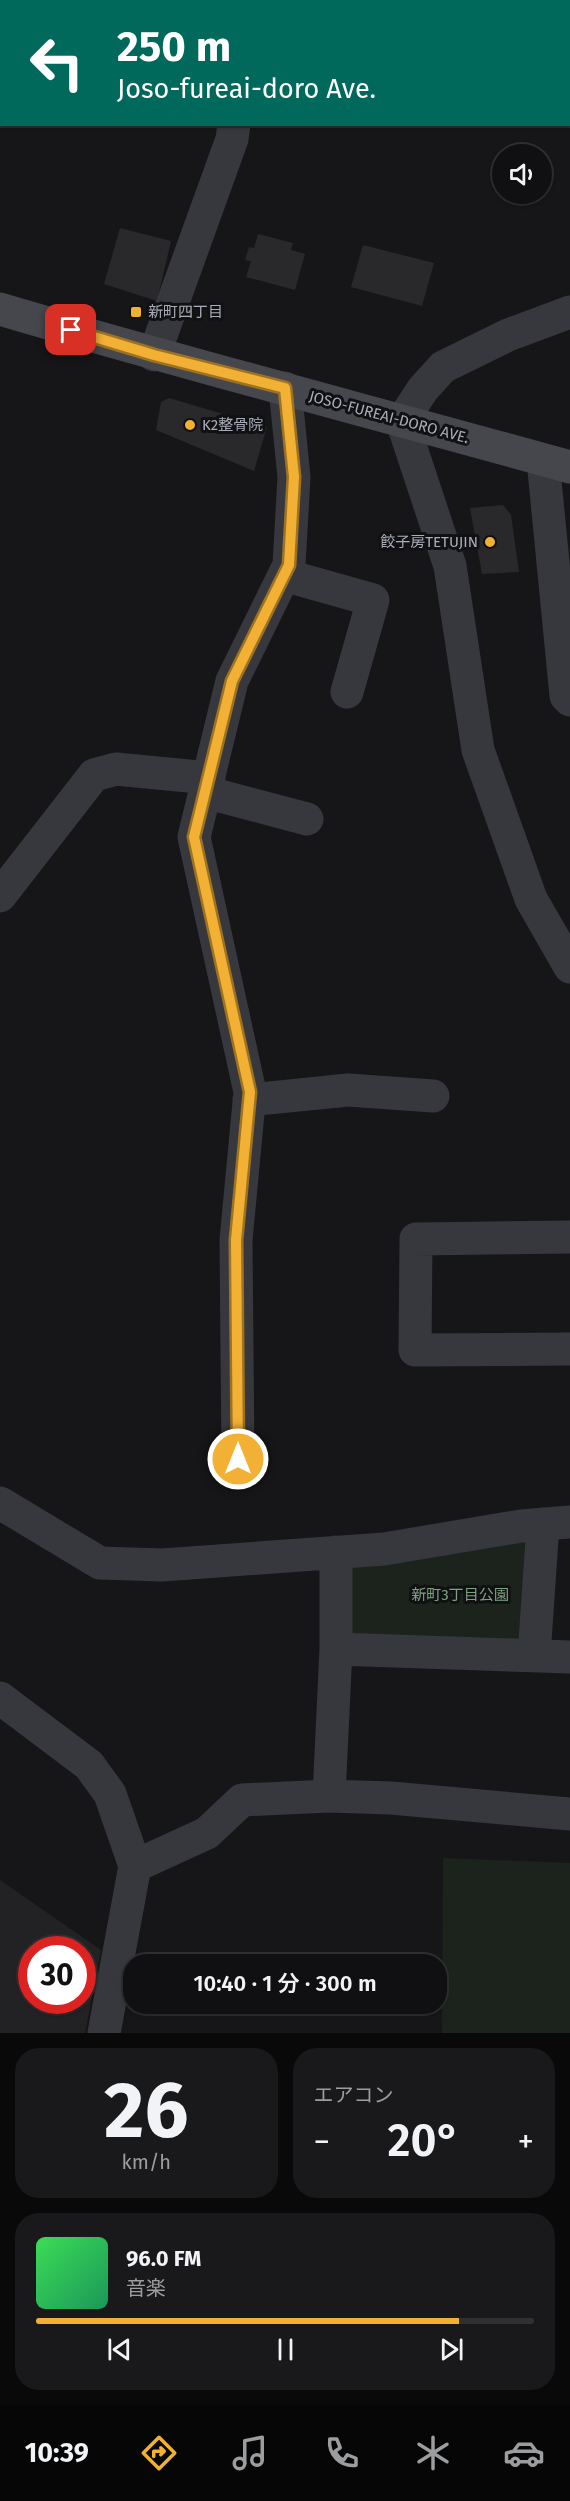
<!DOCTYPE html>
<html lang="ja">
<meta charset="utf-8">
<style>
body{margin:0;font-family:"Fira Sans","Noto Sans JP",sans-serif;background:#19191b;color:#f1f3f6;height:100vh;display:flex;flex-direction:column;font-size:22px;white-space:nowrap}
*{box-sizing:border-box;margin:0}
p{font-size:20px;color:#9c9d9f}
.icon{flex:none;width:33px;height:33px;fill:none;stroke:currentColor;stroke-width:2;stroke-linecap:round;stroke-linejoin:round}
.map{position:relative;height:2033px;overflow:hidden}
.panel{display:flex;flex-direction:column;gap:15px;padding:15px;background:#09090a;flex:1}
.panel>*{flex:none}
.top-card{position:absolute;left:0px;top:0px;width:570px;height:126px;box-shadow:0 2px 4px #0004,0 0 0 2px #303032;background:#00695c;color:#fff;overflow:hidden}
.fabs{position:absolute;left:492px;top:144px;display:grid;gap:12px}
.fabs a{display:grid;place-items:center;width:60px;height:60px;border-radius:50%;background:#101012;box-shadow:0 2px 4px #0004,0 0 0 2px #303032;font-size:30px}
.speed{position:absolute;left:18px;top:1936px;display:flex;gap:12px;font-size:30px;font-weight:700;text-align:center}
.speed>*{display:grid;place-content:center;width:78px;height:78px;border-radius:50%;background:#101012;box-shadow:0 2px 4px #0004,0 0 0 2px #303032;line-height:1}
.speed .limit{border:9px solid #d22;background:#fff;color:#111}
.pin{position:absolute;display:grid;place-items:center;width:51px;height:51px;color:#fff;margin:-26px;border-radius:12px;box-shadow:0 3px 9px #0006}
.me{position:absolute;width:66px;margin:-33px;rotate:0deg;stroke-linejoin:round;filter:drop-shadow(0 0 4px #0008)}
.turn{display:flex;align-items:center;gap:21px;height:126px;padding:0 18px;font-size:27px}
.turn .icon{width:78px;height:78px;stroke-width:2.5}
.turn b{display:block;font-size:42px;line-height:51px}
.big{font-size:45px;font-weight:600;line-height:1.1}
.panel .tile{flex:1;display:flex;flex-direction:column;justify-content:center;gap:9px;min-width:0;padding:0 21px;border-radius:24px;background:#19191b}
.panel .dial{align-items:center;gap:0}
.dial b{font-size:78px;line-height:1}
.song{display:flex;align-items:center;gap:18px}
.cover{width:72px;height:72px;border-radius:9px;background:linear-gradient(135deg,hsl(130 70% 55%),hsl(150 70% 35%))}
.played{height:6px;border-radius:3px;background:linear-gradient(90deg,#f2b134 85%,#303032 85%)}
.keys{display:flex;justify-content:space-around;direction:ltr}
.heat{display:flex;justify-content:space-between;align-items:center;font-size:33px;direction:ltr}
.panel .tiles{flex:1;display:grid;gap:15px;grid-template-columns:1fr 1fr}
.tile:last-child{grid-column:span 2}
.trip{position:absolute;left:123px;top:1954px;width:324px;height:60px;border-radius:24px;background:#101012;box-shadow:0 2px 4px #0004,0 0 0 2px #303032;font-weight:600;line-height:60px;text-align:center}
.tab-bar{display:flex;height:96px;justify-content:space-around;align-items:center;background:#060607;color:#9c9d9f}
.tab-bar .icon{width:42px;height:42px}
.tab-bar .on{color:#f2b134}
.tab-bar b{font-size:27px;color:#f1f3f6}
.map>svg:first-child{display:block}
.built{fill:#222225;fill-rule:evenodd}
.green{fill:#1c231d}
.building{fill:#29292c}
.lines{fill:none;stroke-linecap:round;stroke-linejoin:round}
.street{stroke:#37383d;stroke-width:33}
.secondary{stroke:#45474d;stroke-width:33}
.route-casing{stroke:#9d7322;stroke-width:15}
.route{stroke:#f2b134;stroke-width:10}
.poi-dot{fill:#f2b134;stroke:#111113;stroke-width:2}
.labels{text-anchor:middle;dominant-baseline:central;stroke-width:6;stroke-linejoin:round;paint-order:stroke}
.poi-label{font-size:15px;fill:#a8adb8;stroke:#111113;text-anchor:start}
.street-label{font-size:15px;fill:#a8adb8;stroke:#111113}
.park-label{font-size:15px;fill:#7fa381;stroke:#111113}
</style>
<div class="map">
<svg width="570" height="2033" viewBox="0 0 570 2033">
<rect width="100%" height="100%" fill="#161618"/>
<path class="built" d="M0,1880L101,1950L85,2033H0ZM32,1950H82V2001H32Z"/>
<path class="green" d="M525,1541L520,1642L336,1649V1552Z
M443,1858L570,1863V2033H442Z"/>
<path class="building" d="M120,228L171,241L157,301L104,284Z
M258,234L293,243L291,250L305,254L295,290L246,277L251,261L245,260L249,247L254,248Z
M363,245L434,263L422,306L351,287Z
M169,398L267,427L254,471L156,430L161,402Z
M503,505L511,515L519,572L482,574L470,508Z"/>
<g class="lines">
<path class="street" d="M247,0L248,2
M568,41H570
M570,312L508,335L443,367L423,389L402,421L450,566L478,750L531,899L570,967
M154,355L232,139L234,124
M543,460L566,696L570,700
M284,575L373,600L347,692
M205,792L307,819
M0,896L94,775L116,769L209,778
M249,1100L348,1090L433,1096
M570,1237L416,1239L415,1350L570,1349
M238,1459L236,1240L250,1092L194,837L232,681L289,565L294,477L285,388
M0,1503L100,1563L162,1565L384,1549L521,1526L570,1522
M336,1649L570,1657
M534,1656L543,1524
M0,1698L89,1765L110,1794L135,1866L207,1833L242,1800L329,1796L391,1798L570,1814
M329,1796L336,1649V1552
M104,2033L135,1866"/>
<path class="secondary" d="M0,309C189,365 380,414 570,467"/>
</g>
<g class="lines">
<defs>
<path id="route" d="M71,330L154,355L285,388L294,477L289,565L232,681L194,837L250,1092L236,1240L238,1459"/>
</defs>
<use href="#route" class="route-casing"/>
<use href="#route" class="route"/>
</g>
<g class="poi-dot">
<rect x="130" y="306" width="12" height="12" rx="3"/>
<circle cx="190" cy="425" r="6"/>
<circle cx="490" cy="542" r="6"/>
</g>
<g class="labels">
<g class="poi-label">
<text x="148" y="312">新町四丁目</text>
<text x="202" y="425">K2整骨院</text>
<text x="478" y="542" text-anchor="end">餃子房TETUJIN</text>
</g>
<g class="street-label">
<text transform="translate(389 417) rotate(15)">JOSO-FUREAI-DORO AVE.</text>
</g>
<g class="park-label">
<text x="460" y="1595">新町3丁目公園</text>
</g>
</g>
</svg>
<div class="fabs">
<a><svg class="icon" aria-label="sound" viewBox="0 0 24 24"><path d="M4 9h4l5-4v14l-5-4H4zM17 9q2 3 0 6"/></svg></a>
</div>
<div class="speed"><div class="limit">30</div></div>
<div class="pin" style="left:71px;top:330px;background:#d93025"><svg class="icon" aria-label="arrive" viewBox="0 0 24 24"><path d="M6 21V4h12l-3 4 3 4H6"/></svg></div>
<svg class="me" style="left:238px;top:1459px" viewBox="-20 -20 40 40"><circle r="17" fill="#f2b134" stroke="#fff" stroke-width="3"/><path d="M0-11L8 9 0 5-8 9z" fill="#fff"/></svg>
<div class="trip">10:40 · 1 分 · 300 m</div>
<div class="top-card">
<div class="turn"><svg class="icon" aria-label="left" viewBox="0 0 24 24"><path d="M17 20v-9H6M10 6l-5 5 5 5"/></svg><div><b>250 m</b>Joso-fureai-doro Ave.</div></div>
</div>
</div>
<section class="panel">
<div class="tiles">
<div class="tile dial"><b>26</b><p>km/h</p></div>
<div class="tile"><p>エアコン</p>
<div class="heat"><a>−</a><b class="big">20°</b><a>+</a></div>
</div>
<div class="tile">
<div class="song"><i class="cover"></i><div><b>96.0 FM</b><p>音楽</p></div></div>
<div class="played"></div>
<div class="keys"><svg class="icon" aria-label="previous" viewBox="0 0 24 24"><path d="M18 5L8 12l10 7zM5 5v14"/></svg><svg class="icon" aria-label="pause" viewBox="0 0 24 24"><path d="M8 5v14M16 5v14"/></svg><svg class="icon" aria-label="next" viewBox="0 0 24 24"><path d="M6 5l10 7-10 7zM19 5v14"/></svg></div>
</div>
</div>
</section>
<nav class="tab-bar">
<b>10:39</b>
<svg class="icon on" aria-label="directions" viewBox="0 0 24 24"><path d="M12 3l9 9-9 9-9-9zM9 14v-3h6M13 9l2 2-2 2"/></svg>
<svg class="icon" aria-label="music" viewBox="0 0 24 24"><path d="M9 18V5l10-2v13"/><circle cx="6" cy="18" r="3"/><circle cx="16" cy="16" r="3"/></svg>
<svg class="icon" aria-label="phone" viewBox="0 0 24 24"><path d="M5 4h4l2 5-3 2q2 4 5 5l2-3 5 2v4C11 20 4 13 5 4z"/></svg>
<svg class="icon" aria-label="climate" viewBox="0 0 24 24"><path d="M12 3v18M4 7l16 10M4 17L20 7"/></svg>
<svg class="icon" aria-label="car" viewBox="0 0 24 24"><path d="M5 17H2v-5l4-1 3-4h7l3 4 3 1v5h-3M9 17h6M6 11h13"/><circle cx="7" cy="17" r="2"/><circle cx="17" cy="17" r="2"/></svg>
</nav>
